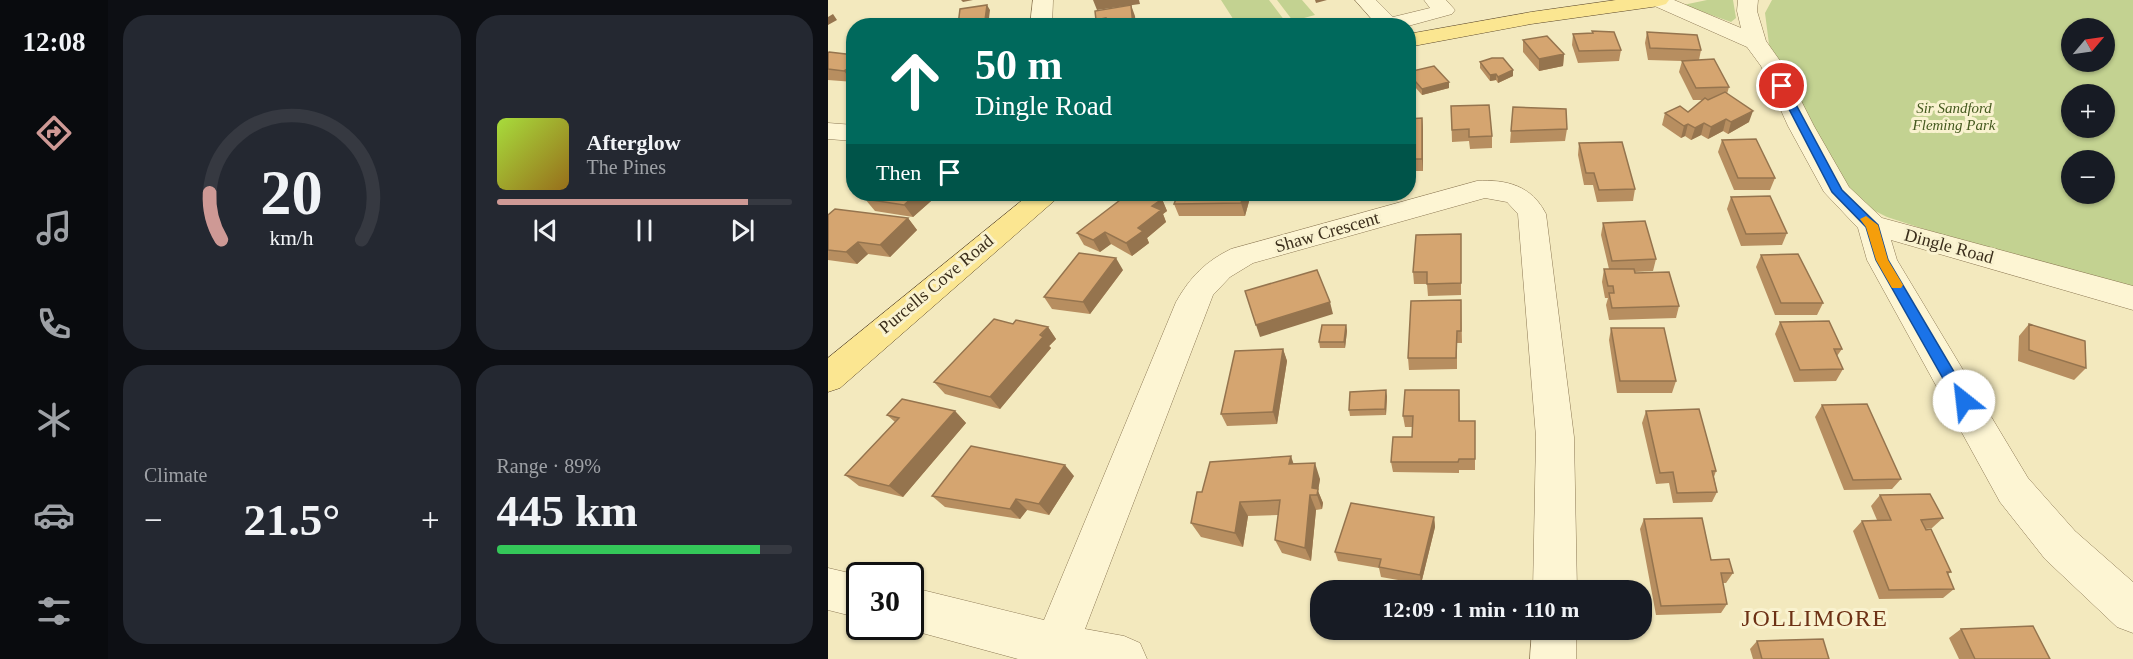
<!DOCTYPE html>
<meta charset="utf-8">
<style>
body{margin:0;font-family:Georgia,serif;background:#242831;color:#f1f3f6;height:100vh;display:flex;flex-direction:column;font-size:22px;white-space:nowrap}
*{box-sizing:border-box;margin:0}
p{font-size:20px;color:#9ea1a6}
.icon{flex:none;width:33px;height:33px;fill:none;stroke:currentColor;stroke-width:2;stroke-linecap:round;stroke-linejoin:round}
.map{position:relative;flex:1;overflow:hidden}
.panel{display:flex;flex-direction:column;gap:15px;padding:15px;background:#0d0f14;width:720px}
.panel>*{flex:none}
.top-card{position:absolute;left:18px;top:18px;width:570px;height:183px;border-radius:24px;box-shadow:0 2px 4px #0004;background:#00695c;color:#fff;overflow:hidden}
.needle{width:39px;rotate:61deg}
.controls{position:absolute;left:1233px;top:18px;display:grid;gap:12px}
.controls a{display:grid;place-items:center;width:54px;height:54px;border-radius:50%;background:#171b24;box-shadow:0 2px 4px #0004;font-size:30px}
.speed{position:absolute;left:18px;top:562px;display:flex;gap:12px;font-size:30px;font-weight:700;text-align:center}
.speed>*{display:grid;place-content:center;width:78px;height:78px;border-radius:50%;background:#171b24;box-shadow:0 2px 4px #0004;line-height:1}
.speed .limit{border:3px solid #111;border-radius:9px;background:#fff;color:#111}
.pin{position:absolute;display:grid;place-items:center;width:51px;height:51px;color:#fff;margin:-26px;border:3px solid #fff;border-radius:50%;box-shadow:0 2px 6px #0007}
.me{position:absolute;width:66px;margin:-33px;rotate:331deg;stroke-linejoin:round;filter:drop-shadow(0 0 4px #0008)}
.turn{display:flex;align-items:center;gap:21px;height:126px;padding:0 30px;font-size:27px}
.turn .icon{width:78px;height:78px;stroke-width:2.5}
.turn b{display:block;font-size:42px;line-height:51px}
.then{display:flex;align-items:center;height:57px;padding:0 30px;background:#0003;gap:12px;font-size:22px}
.big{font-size:45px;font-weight:800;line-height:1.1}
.panel .widget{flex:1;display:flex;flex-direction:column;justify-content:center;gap:9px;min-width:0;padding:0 21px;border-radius:24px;background:#242831}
.panel .dial{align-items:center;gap:0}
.dial svg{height:156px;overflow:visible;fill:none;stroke:#363941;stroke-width:7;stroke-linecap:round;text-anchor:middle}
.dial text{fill:#f1f3f6;stroke:none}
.song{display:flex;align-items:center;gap:18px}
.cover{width:72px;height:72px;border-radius:9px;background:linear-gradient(135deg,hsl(80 70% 55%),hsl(40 70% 35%))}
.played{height:6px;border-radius:3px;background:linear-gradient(90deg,#ce9995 85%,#363941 85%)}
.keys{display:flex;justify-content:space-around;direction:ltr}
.heat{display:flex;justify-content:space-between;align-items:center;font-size:33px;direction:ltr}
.charge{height:9px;border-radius:4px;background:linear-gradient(90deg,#34c759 89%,#363941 0)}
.panel .tiles{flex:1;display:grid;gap:15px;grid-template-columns:repeat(2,1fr)}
.trip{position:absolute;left:482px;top:580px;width:342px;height:60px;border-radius:24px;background:#171b24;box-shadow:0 2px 4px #0004;font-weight:800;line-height:60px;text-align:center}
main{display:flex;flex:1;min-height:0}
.dock{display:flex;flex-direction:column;width:108px;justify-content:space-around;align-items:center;background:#090b0e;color:#9ea1a6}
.dock .icon{width:42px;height:42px}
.dock .active{color:#ce9995}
.dock b{font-size:27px;color:#f1f3f6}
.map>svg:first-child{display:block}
.green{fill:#c3d291;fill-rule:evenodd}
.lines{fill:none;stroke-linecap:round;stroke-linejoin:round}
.minor-casing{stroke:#8d7955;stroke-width:1}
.major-casing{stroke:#5a462a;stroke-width:1}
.minor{fill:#fdf5d3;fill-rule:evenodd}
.major{fill:#fbe691;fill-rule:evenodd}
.wall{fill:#b78e60}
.shaded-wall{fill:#95744e}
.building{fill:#d5a570;stroke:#95744e;stroke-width:1.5}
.route{fill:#1a73e8;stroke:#114b97;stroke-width:1.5}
.slow{fill:#f59e0b}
.labels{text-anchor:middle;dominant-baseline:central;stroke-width:6;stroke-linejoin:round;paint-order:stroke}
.far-park-label{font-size:15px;font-style:italic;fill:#455a1f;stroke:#f9f2cf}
.street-label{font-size:18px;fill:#3b2e1b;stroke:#f9f2cf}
.near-neighbourhood-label{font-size:24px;letter-spacing:1.5px;fill:#6d3115;stroke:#f9f2cf}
</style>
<main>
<nav class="dock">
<b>12:08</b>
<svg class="icon active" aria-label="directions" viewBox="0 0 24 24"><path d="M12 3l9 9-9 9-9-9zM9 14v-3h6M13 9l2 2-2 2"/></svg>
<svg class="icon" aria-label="music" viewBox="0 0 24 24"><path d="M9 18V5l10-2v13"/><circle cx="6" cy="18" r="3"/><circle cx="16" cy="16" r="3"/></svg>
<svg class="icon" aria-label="phone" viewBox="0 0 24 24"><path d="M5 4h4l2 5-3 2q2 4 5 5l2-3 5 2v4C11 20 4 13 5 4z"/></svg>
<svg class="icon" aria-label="climate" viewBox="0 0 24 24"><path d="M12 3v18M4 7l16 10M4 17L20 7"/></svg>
<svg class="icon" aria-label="car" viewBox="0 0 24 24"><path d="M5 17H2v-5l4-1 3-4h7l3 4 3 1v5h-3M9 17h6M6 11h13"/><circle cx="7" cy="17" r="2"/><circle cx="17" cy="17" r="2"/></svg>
<svg class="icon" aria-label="filters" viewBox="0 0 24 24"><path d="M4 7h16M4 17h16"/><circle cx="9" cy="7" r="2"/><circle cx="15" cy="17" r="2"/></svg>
</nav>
<section class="panel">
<div class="tiles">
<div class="widget dial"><svg viewBox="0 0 100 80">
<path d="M14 69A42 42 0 1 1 86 69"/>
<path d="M14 69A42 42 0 0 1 8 45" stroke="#ce9995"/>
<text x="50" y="56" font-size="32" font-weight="700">20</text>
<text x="50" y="72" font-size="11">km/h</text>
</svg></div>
<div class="widget">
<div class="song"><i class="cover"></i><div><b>Afterglow</b><p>The Pines</p></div></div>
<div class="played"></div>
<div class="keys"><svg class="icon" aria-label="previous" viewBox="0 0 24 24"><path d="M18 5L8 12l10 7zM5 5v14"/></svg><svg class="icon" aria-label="pause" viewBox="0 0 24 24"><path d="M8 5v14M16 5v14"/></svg><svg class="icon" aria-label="next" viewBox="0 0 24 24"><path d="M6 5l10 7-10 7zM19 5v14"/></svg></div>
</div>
<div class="widget"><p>Climate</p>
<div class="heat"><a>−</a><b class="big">21.5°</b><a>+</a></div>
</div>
<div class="widget"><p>Range · 89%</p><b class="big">445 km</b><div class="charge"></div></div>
</div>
</section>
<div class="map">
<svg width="1305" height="659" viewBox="0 0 1305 659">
<rect width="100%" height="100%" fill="#f3e9be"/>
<path class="green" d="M393,0H441L460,25H409Z
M449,0H474L487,15L465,21Z
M879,0H905L908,18L903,22L855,5Z
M944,0H1305V297L1059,217L1019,197L946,83L937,13ZM1244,28H1276V62H1244ZM1244,94H1276V128H1244ZM1244,160H1276V194H1244Z"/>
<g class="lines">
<defs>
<path id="minor" d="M205,0H225L224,26H202Z
M527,0H548L565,17L602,8L596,0H618L627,10L624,14L580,26H550Z
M819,0H846L913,28L909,11L910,0H930L929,11L938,41L955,65L986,126L1021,187L1054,218L1305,286V310L1063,240L1069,260L1200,478L1247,531L1305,582V633L1289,627L1217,559L1172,502L1039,260L1030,228L996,192L960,126L933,66L919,47L822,4Z
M0,123L26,125V141L0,139Z
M649,181C679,179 704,186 718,214L746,437L749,591H705L708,437L690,214L679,202L657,198L425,263L402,277L385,295L257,629L296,636L312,643L319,659H190L72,627H82V587L216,620L348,302C362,277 378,261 403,249Z
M0,568L34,576L32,618L0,610Z
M704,630H748V659H702Z"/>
<path id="major" d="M788,0H841L838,4L831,6L703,24L580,47V34L703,12Z
M202,194H234L12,388L0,392V358Z"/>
</defs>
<use href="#minor" class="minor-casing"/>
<use href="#major" class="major-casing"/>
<use href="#minor" class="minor"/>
<use href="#major" class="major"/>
</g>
<path class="wall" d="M764,31L793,50L791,61L750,63L744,45L745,34L764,33Z
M819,32L873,50L871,60L901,87L899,94L921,122L900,134L895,131L880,139L873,135L863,140L857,136L853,138L834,125L837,113L860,112L875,100H865L851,72L854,61L820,60L817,43Z
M695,40L736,54L735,66L711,71L695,52Z
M0,53L26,55V82L0,80Z
M652,62L685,70V76L670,83L668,80L662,81L652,68Z
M580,72L621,88L594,95L580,79Z
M623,106L664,136V148L642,149L641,141L624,142Z
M594,118L595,130V171H580V119Z
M739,129L737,141L682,143L683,131Z
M894,140L947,178L942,190H906L890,152Z
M751,143L807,189L805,201L769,202L765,185H756L750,155Z
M44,194H111L85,217L47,211L37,199Z
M350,194H423L417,216H351L346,204Z
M312,196L334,199L339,211L335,214L338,222L319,238L321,243L304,256L283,244L272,252L256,245L249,233Z
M903,197L959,233L954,245L913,246L899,209Z
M0,215L80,218L89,230L62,257L40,254L29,264L0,260Z
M775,223L828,259L825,271L807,272L851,306L848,318L781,320L778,305L780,298H777L774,282L776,269H781L773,235Z
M633,234V295L600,296L599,284H586L585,272Z
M933,255L995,303L989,315H947L928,267Z
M295,270L262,314L224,309L216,297Z
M633,300L634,343H629V369L581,370L580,358Z
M952,322L1014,349L1009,356L1015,369L1008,381L966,382L947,334Z
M185,324L220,327L228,339L221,346L223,348L172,409L117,394L106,382Z
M1201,324L1258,368L1246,380L1190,361L1191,336Z
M518,325L519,331L517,348H492L491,342Z
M783,328L848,381L844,393H789L781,340Z
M455,349L459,361L449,424L399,426L393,414Z
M631,390L632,421H647V470H631V473L565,472L563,462L584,437V427H577L575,416Z
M559,396L558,415L522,416L521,410Z
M994,405L1073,479L1064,489L1016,490L987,417Z
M127,411L138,423L75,497L31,486L17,475L67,422L59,415Z
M818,411L888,471L886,477L889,492L884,502L845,503L841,483L828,484L814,423Z
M466,464L492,479L490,491L495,503L494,509L488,510L483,561L454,553L447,540L450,515L420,516L415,547L373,537L363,523L374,492Z
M246,476L221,515L199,510L192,519L117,507L104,496Z
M1052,495L1115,518L1104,528L1098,529L1123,572L1120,574L1126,589L1115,598L1051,599L1025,531L1034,521L1049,520L1043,506Z
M606,517L607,527L593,584L553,577L551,568L510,561L507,552Z
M816,519L905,573L898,583H895L899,604L893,613L828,615L812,529Z
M1133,629L1222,659H1131L1121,638Z
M929,641L1001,659H925L922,649Z"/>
<path class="shaded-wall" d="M133,0H145L135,2Z
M265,0H311L312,4L269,10Z
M487,0H499L488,3Z
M159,5L162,10L160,26H130Z
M303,5L307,16L308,26H305Z
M5,14L9,20L0,25V17Z
M278,18L281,26H270L268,20Z
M736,54L735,66L711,71V59Z
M26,65V82L25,83L16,71Z
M685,70V76L670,83V77Z
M668,74V80L662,81V75Z
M621,82V88L594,95V89Z
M925,111L921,122L900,134L903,122Z
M594,118L595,130V171L594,159Z
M898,119L895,131L880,139L883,127Z
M876,123L873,135L863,140L867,128Z
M860,124L857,136L853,138L856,126Z
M88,194H111L85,217L76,205Z
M416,194H423L417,216L413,203Z
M334,199L339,211L335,214L338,222L319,238L321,243L304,256L298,243L310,228L324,206Z
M80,218L89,230L62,257L52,245Z
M277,232L283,244L272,252L265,240Z
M30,242L40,254L29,264L18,252Z
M288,258L295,270L262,314L255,302Z
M502,302L505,314L432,337L428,325Z
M518,325L519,331L517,348L516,342Z
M220,327L228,339L221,346L223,348L172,409L162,397Z
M455,349L459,361L449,424L445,412Z
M558,390L559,396L558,415L557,409Z
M127,411L138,423L75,497L61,486Z
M463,456L468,471L461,464Z
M487,463L492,479L490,491L495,503L494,509L489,495L484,488Z
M237,465L246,476L221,515L211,504Z
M482,495L488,510L483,561L477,548Z
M188,499L199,510L192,519L182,509Z
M412,502L420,516L415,547L407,533Z
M606,517L607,527L593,584L592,575Z"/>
<path class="building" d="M159,5L157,20L130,25L132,9Z
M303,5L305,26H280L278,18L268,20L267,11Z
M764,31L786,32L793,50L751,51L745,34L765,33Z
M819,32L869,35L873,50L822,48Z
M719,36L736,54L711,59L695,40Z
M1,52L26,55V65L16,71L0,69V53Z
M664,58H675L685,70L670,77L668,74L662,75L652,62Z
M886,59L901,87L868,88L854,61Z
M606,66L621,82L594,89L580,73V72Z
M897,92L925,111L903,122L898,119L883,127L876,123L867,128L860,124L856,126L837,113L852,106L860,112L877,98L880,100Z
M661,105L664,136L641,137V129L624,130L623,106Z
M685,107L738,109L739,129L683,131Z
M594,118V159H580V119Z
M928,139L947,178H910L894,140Z
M794,142L807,189L771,190L766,173H758L751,143Z
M44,194H88L76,205L37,199Z
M300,194H306L312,196L315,194H322L334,199L324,206L333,210L310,228L315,231L298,243L277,232L265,240L249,233Z
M350,194H416L413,203L346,204Z
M942,196L959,233L918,234L903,197Z
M7,209L80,218L52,245L30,242L18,252L0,250V215Z
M817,221L828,259L784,261L775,223Z
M633,234V283L599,284V272H585L588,235Z
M251,253L288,258L255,302L216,297Z
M970,254L995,303H953L933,255Z
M776,269H806L807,273L841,272L851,306L784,308L781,293H786L785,286H780Z
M489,270L502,302L428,325L417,291Z
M633,300V331H629L628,358H580L583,301Z
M166,319L185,324L188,320L220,327L212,335L215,337L162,397L106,382Z
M1001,321L1014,349H1006L1015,369L972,370L952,322Z
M1201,324L1257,341L1258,368L1201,350Z
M494,325H518L516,342H491Z
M783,328H836L848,381H792Z
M455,349L445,412L393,414L407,351Z
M558,390L557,409L521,410L522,392Z
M577,390H631V421H647V459H631L630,462H563L565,437H584L585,416H575Z
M74,399L127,411L61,486L17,475L71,418L59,415Z
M1039,404L1073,479L1025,480L994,405Z
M871,409L888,471H884L889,492L849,493L845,472L832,473L818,411Z
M143,446L237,465L211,504L188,499L182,509L104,496Z
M463,456L461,464L487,463L484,488L490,489L489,495H482L477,548L447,540L452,500L412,502L407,533L363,523L369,492H374L382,462Z
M1102,494L1115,518L1093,520L1098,530L1103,529L1123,572H1119L1126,589L1061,590L1034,521L1063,520L1052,495Z
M523,503L606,517L592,575L551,567L553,559L507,552Z
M874,518L883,560L901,559L905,573H893L899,604L833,606L816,519Z
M1205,626L1222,659H1147L1133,629Z
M995,639L1001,659H934L929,641Z"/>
<path class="route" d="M954,83L958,86L1014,190L1050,225L1060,260L1141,397L1143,401L1141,405H1130L1048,260L1038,227L1004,192L949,86Z"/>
<path class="slow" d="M1038,216L1050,225L1060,260L1075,285L1073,288H1064L1048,260L1038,227L1032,219Z"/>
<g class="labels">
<g class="far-park-label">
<text x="1126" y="108">Sir Sandford<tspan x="1126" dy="17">Fleming Park</tspan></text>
</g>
<g class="street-label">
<text transform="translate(499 232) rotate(-16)">Shaw Crescent</text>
<text transform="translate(1121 246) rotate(15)">Dingle Road</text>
<text transform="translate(108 284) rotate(-40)">Purcells Cove Road</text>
</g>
<g class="near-neighbourhood-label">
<text x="987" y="618">JOLLIMORE</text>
</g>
</g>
</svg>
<div class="controls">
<a><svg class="needle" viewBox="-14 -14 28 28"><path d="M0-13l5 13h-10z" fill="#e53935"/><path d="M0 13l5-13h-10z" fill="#9ea1a6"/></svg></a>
<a>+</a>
<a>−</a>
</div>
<div class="speed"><div class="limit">30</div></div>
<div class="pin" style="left:954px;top:86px;background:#d93025"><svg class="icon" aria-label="arrive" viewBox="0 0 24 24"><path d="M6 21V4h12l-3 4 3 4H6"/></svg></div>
<svg class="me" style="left:1136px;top:401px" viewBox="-20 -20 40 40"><circle r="19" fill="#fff"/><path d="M0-13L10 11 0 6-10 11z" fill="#1a73e8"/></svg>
<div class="trip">12:09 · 1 min · 110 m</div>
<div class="top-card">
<div class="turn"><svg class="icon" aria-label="ahead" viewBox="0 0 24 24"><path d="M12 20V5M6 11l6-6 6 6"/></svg><div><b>50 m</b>Dingle Road</div></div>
<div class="then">Then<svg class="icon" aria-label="arrive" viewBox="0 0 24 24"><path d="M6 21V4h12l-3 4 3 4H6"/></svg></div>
</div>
</div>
</main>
